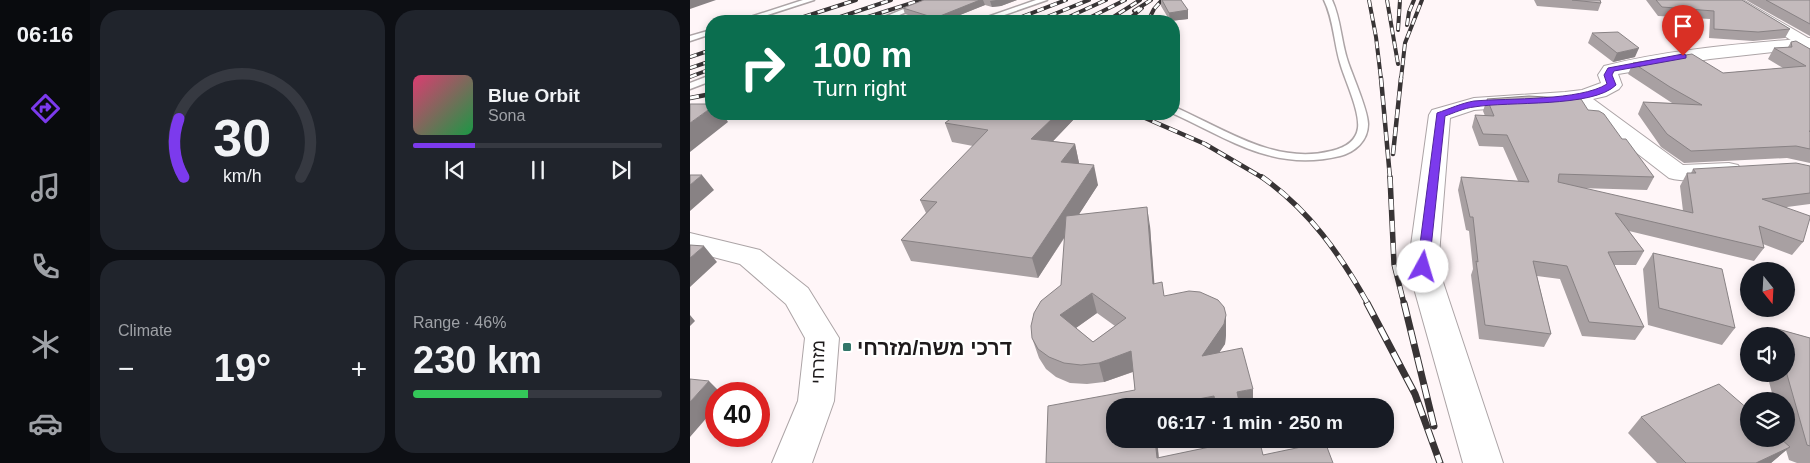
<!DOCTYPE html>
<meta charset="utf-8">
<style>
body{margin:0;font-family:Helvetica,Heebo,sans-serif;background:#20242c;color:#f1f3f6;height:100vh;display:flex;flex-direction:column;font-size:19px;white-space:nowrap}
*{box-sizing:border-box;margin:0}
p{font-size:16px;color:#9ea1a6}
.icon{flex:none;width:28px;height:28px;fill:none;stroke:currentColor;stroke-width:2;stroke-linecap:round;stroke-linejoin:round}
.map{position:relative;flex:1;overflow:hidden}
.drawer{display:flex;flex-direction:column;gap:10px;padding:10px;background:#0d0f14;width:600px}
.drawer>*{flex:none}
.top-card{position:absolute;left:15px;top:15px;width:475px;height:105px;border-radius:20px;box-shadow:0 2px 8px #0003;background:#0b6e4f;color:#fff;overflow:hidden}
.needle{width:32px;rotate:162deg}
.fabs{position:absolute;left:1050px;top:262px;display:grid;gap:10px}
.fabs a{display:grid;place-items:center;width:55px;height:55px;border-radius:50%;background:#171b24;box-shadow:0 2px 8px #0003;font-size:25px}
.speed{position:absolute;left:15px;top:382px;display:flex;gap:10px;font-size:25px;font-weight:700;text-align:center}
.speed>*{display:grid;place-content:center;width:65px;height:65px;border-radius:50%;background:#171b24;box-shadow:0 2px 8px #0003;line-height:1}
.speed .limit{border:8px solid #d22;background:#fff;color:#111}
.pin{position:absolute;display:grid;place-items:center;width:42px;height:42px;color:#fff;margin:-51px -21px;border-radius:50% 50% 50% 0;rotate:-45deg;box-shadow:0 0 5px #0007}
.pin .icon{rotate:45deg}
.me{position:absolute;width:55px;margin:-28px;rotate:6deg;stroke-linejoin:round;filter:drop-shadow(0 0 4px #0008)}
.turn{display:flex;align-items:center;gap:18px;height:105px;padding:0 25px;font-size:22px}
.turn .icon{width:65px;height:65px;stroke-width:2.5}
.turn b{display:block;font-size:35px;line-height:42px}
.big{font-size:38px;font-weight:600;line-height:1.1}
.drawer .card{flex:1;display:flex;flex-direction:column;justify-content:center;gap:8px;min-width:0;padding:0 18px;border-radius:20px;background:#20242c}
.drawer .dial{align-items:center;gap:0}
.dial svg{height:130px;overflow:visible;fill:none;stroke:#363941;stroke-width:7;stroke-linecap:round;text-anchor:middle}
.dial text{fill:#f1f3f6;stroke:none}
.song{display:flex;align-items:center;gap:15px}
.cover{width:60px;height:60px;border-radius:8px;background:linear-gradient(135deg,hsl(340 70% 55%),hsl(140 70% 35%))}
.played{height:5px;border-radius:2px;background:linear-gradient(90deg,#7c3aed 25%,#363941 25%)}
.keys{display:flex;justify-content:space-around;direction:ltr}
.heat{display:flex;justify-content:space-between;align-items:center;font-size:28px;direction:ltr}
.charge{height:8px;border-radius:4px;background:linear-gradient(90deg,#34c759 46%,#363941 0)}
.drawer .tiles{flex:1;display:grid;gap:10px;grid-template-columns:repeat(2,1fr)}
.trip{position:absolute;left:416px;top:398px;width:288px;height:50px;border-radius:20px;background:#171b24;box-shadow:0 2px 8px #0003;font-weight:600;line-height:50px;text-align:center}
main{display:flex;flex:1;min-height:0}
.tab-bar{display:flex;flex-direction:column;width:90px;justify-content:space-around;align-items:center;background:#090b0e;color:#9ea1a6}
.tab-bar .icon{width:35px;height:35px}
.tab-bar .current{color:#7c3aed}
.tab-bar b{font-size:22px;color:#f1f3f6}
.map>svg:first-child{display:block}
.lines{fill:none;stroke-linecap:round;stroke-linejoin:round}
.service-casing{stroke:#aca4a6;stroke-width:3}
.minor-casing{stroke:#aca4a6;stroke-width:2}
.tertiary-casing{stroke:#aca4a6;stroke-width:2}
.service{fill:#fff;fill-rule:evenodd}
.minor{fill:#fff;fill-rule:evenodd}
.tertiary{fill:#fff;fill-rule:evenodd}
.rail-far3-casing{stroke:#383435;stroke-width:4}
.rail-far2-casing{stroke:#383435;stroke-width:4.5}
.rail-far1-casing{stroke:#383435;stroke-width:5.5}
.rail-casing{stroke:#383435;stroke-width:7}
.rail-far3{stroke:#fff;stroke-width:2.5;stroke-dasharray:7;stroke-linecap:butt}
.rail-far2{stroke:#fff;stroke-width:3;stroke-dasharray:9;stroke-linecap:butt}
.rail-far1{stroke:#fff;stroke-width:4;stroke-dasharray:11;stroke-linecap:butt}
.rail{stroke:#fff;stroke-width:5;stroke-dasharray:14;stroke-linecap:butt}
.wall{fill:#a8a0a2;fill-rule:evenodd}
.shaded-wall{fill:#888284}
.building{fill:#c3babc;stroke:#888284;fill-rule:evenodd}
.route{fill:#7c3aed;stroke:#51269a}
.poi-dot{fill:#33776a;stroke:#fff;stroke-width:2}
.labels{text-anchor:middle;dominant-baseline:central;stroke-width:4.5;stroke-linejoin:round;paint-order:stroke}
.street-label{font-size:18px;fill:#1d1a1b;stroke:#fff}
.near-poi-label{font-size:21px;font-weight:bold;fill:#1d1a1b;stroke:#fff;text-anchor:start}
</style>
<main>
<nav class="tab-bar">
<b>06:16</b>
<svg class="icon current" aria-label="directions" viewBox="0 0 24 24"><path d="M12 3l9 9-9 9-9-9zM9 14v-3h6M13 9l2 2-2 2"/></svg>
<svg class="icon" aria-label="music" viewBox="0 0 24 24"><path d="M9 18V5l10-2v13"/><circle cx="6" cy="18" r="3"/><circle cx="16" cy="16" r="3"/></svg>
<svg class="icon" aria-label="phone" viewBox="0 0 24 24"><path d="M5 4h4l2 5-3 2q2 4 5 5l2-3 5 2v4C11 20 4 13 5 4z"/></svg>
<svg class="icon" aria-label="climate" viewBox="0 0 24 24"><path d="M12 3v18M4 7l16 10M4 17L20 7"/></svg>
<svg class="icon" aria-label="car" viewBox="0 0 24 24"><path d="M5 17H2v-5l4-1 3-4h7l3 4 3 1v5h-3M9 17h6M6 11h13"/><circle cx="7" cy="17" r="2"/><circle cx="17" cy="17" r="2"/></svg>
</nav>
<section class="drawer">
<div class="tiles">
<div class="card dial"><svg viewBox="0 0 100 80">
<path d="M14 69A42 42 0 1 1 86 69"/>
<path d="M14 69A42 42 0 0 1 11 33" stroke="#7c3aed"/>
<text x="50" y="56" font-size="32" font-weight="700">30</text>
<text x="50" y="72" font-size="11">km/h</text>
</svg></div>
<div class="card">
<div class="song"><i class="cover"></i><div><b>Blue Orbit</b><p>Sona</p></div></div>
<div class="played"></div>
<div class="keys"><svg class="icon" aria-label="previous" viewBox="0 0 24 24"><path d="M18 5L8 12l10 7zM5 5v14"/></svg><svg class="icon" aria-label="pause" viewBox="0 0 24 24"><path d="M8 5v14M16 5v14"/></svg><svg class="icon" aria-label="next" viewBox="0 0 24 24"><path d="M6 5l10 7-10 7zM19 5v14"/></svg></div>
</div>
<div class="card"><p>Climate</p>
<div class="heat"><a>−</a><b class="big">19°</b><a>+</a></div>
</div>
<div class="card"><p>Range · 46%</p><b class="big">230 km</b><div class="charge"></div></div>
</div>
</section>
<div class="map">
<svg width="1120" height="463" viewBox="0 0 1120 463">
<rect width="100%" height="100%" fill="#fff6f8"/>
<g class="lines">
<defs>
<path id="service" d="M113,0H124L59,21H48Z
M235,0H245L195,21H185Z
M346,0H357L297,21H286Z
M634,0H642C651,19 651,42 658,62C663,77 678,110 678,124C678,141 665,152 650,156C584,172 541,140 484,114V107L487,108C536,130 586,165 641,151C654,148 666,142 668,128C670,112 656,82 651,66C644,45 644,20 634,0Z
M21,30V34L0,41V36Z
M21,75V81L0,89V83Z"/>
<path id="minor" d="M1037,0H1053L1120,39V48L1112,47Z"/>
<path id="tertiary" d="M1120,38V48L1020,59L928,74L932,85L929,89L916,96L903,99L993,165L1039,163L1048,165L1051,170L1048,175C1030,180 997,183 979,178L882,103L784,110L760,118L748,267L813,463H773L718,267L739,115L742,110L784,98L875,92L892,90L911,83L908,75L914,66C981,49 1051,44 1120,38Z
M0,233L70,250L118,288L149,338L144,401L122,463H82L108,401L115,338L96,304L50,264L0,251Z"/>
</defs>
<use href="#service" class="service-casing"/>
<use href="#minor" class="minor-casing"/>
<use href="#tertiary" class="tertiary-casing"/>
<use href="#service" class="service"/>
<use href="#minor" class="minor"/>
<use href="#tertiary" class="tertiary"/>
<defs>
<path id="rail-far3" d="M679,0L686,37L691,79
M697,0L708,64
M444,11L461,0
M101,21L166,0
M138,21L201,0
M165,21L231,0
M321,21L376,0
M347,21L399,0
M370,21L416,0
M393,21L435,0
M417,21L450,0
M437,21L452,8
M458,21L464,9L472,0
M717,25L719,12L724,0
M708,30L710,0
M0,57L21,50
M0,68L21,61
M0,77L21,69
M711,79L715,43L732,0"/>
<path id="rail-far2" d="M691,78L700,178
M0,98L21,94
M446,114L515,144L573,178
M703,154L711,78"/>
<path id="rail-far1" d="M572,177C619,210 650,254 678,304
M700,177L704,264L714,304"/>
<path id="rail" d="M677,303L725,394L750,463
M714,303L744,426"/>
</defs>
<use href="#rail-far3" class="rail-far3-casing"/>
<use href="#rail-far2" class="rail-far2-casing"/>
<use href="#rail-far1" class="rail-far1-casing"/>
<use href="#rail" class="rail-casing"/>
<use href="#rail-far3" class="rail-far3"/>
<use href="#rail-far2" class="rail-far2"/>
<use href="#rail-far1" class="rail-far1"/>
<use href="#rail" class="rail"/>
</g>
<path class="wall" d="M234,0H327L311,6L302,7L295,5L255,21H236L215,14L213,8Z
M471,0H491L498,10V19L480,21L471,6Z
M844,0H910L911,3L908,11L847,6Z
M956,0H1052L1100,29L1095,38L1063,41L1019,38L1020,19L968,16Z
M1056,0H1120V36Z
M902,33L945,57L923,62L898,43Z
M1101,42L1120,49V163L1097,158L994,163L971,147L948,114L953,102L982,103L938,74L943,63L1033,73L1093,68L1078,59L1084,48L1098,47Z
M797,99L898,110L932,139L964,177L957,190L890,188L993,211L990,186L997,173H1001L1003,169L1120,166V204L1097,207L1113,242L1102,255L1073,244L1074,248L1064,261L939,231L954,251L946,265H924L954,327L945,340L892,336L870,279L847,276L861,334L854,347L789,339L781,275L783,269L779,231L776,230L768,190L771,177L828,181L813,147L789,146L782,127L785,115L795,116L793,111Z
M241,114H386L387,116L363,141L385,144L389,163L388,164L408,185L389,214L460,226L464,284L474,296L536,335L535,344L529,353L563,406H425V439H467L469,458L532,445L530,439H558L573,455L643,463H356L445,390L443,372L414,382L397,384L380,383L366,377L356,369L349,358L342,338L371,285L375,237L348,278L221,261L211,240L236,213L230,200L283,146L262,142L255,123L262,117ZM407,313L425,326L403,342L386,328Z
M963,253L1045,328L1032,345L958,325L953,269Z
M1084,328L1120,338V463H1107L1099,460L1096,450L1081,463H967L938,433L951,417L1094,441L1093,439H1096V401H1084L1077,374H1096V336H1077Z"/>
<path class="shaded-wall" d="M0,0H26L0,9Z
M290,0H293L295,5L255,21H246L245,18Z
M306,0H327L311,6L302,7L300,1Z
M498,10V19L480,21L479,13Z
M949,48L945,57L923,62L927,53Z
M21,108V114H33L38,122L0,152V123Z
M367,114H386L387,116L347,158L341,139Z
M385,144L389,163L376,181L371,162Z
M404,165L408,185L348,278L342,258Z
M12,175L24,190L0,211V185Z
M457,207L460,226L466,304L463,284Z
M14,246L27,262L0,287V258Z
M402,293L407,313L376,335L370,315Z
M0,315L5,321L0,326Z
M536,315V335L535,344L514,375L512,356Z
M441,351L445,371L414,382L409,363Z
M19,381L32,394H26V407L0,437V402Z
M563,389V406H547V392Z
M524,396L525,406H472Z
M465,439H467L469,463H468Z
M1100,447L1081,463H1066Z"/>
<path class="building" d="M234,0H290L245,18L213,8Z
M472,0H491L498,10L479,13Z
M882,0H910L911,3Z
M966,0H1052L1100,29L1068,32L1024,29V11L972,7Z
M1076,0H1120V24Z
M928,32L949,48L927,53L902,33Z
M1106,41L1120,49V131H1119L1120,132V149L1106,146L1001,151L977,134L953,102L1012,105L980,87L943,63L1002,54L1033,73L1116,66L1084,48L1102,47L1101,42Z
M839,96L891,99L898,110L909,111L914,114L932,139H936L964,177L869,174L868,182L1003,213L997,173H1006L1003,169L1106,163L1120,166V193L1072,199L1120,216V218L1113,242L1069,226L1074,248L925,213L954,251L918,252L954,327L899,322L877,266L843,261L861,334L795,325L786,261L788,262L783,217H780L771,177L839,182L817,135L793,134L785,115L804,116L797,99Z
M0,104H21V108L0,123Z
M267,114H367L341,139L385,144L371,162L404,165L342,258L211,240L247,202L230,200L298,130L255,123Z
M0,175H12L0,185Z
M457,207L463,284L472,282L474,296L499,291L510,292L528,300L534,307L536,315L534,324L512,356L552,348L563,389L547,392L550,406H526L524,396L472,406H425V439H465L467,458L534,444L533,439H569L573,455L635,442L643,463H356L358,406L445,390L441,351L409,363L391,365L374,363L359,357L348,349L342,338L341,326L344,313L351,301L371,285L376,216ZM402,293L436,318L403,342L370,315Z
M0,245L14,246L0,258Z
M963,253L1032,269L1045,328L969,308Z
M1084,328L1120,338V446L1117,445L1096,371V336H1087Z
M0,379L19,381L0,402Z
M1029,384L1059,410V439H1091L1100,447L1066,463H996L951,417Z"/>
<path class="route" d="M993,54L996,55V58L924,71L922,75L926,85C903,108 818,101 784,107C774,108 764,113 755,116L739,267L737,270H729L727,267L747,113C759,109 772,103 784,101C819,98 890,101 917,84L914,75L918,68Z"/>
<rect class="poi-dot" x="152" y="342" width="10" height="10" rx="2.5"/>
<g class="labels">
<g class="street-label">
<text transform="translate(128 362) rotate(-89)">מזרחי</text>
</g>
<g class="near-poi-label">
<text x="167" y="347">דרכי משה/מזרחי</text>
</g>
</g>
</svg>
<div class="fabs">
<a><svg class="needle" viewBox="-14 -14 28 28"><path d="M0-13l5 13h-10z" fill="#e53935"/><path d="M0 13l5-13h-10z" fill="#9ea1a6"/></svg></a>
<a><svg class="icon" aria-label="sound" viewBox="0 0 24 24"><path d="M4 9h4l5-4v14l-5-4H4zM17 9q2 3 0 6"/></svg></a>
<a><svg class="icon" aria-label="layers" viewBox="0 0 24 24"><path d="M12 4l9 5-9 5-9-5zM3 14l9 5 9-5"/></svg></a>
</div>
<div class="speed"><div class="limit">40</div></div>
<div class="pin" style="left:993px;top:56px;background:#d93025"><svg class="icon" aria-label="arrive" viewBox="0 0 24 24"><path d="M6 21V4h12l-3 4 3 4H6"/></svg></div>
<svg class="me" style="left:733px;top:267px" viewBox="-20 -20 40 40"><circle r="19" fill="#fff"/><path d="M0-13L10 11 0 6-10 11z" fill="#7c3aed"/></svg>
<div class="trip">06:17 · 1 min · 250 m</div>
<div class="top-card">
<div class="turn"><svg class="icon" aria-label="right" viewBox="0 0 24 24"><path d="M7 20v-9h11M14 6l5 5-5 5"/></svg><div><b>100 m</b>Turn right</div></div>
</div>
</div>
</main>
